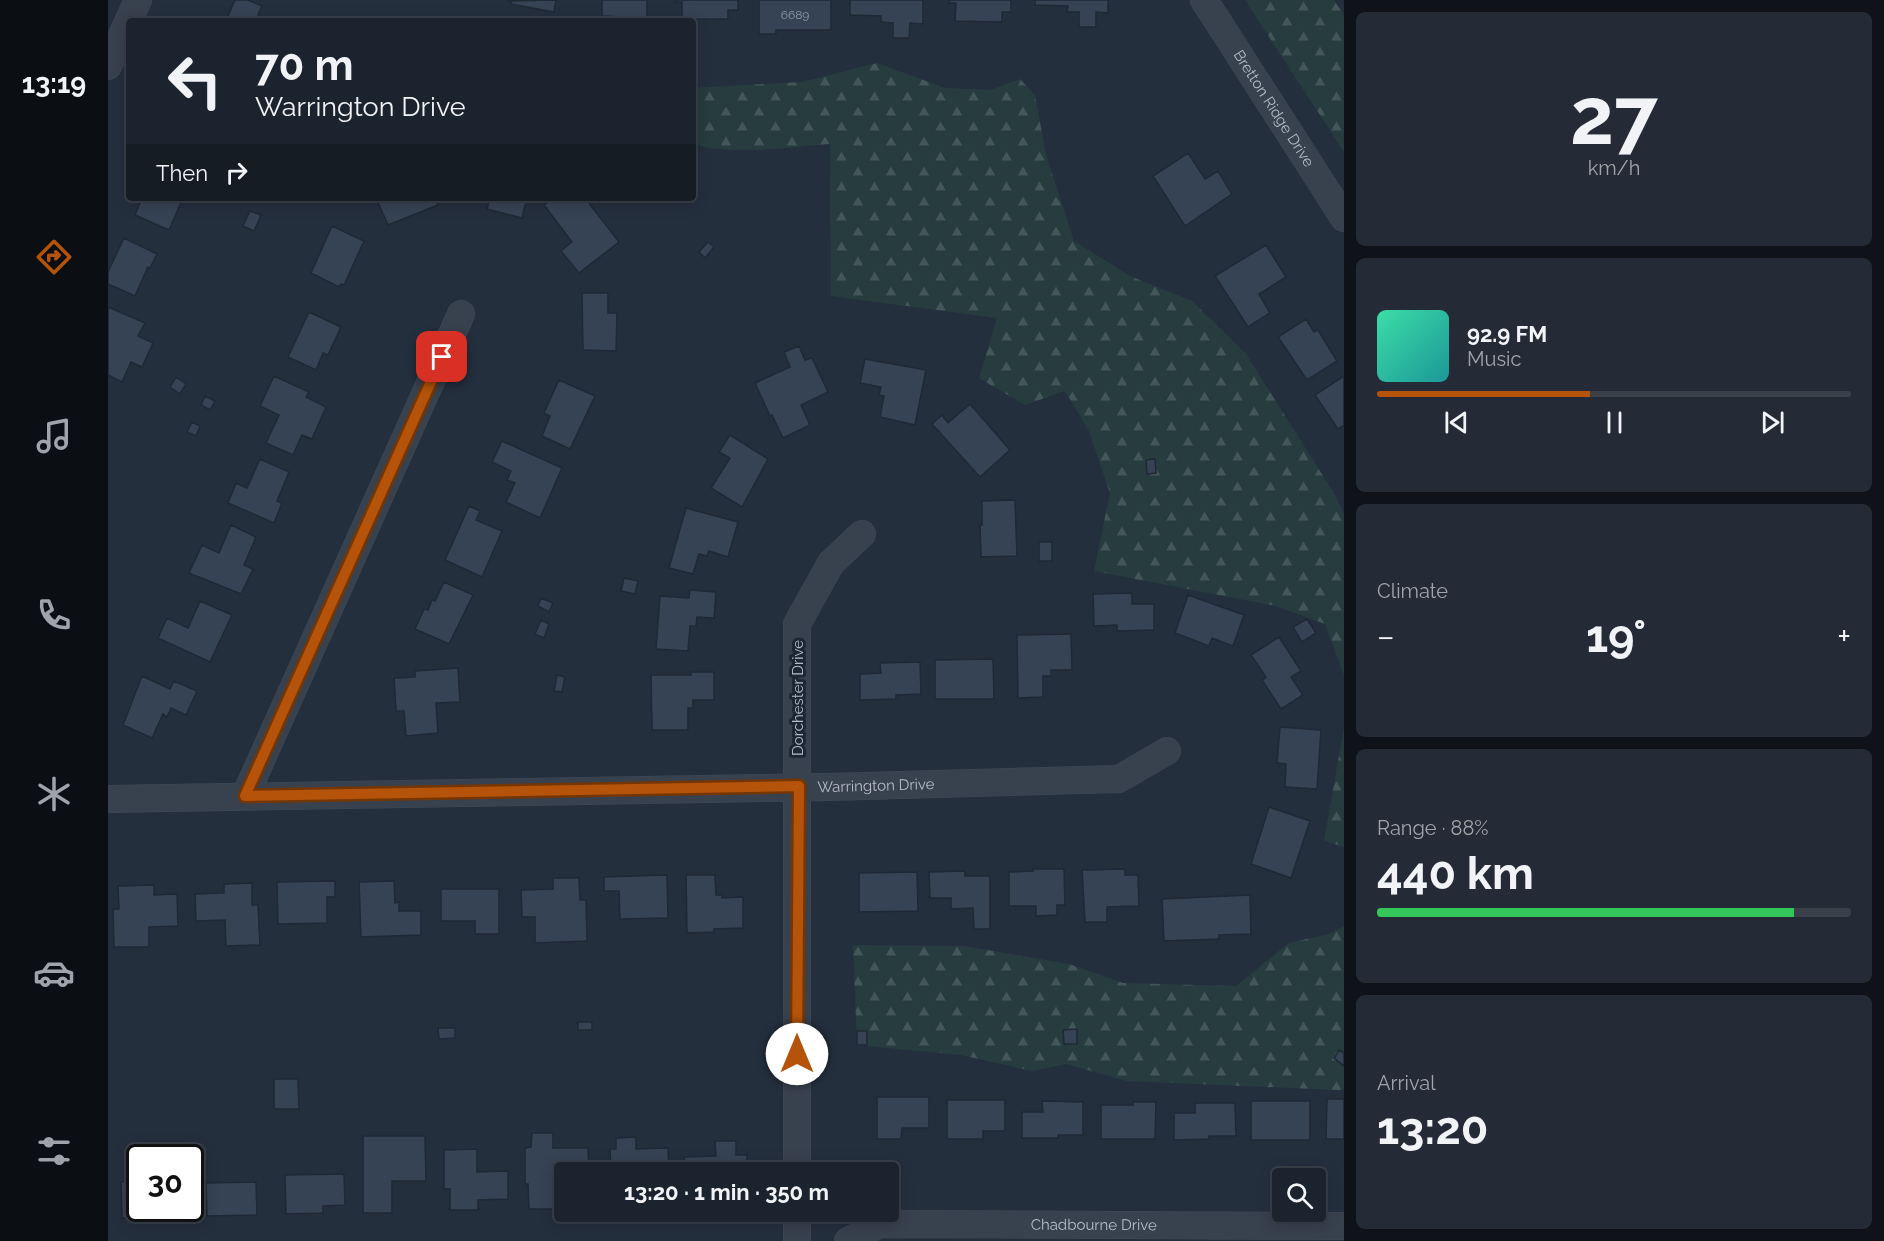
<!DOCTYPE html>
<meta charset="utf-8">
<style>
body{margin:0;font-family:Raleway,sans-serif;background:#242b36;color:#f1f3f6;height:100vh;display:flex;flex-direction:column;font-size:22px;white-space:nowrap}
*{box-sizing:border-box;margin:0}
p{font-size:20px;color:#a0a4aa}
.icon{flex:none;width:33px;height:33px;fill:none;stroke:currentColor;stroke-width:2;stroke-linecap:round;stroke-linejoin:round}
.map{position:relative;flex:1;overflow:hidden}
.side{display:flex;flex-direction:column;gap:12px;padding:12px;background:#0f1319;width:540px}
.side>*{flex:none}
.banner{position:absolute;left:18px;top:18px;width:570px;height:183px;border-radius:6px;box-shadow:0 3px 15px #0003,0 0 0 2px #39404a;background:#1b232e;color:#f1f3f6;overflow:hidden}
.tools{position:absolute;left:1164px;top:1168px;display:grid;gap:12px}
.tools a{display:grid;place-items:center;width:54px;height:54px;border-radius:6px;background:#1b232e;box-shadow:0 3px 15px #0003,0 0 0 2px #39404a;font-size:30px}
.speed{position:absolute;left:18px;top:1144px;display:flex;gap:12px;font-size:30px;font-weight:700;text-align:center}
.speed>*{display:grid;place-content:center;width:78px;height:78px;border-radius:50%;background:#1b232e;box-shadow:0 3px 15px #0003,0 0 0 2px #39404a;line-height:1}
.speed .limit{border:3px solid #111;border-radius:9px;background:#fff;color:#111}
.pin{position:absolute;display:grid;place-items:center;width:51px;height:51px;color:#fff;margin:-26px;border-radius:12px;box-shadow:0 3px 9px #0006}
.me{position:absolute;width:66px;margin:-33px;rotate:0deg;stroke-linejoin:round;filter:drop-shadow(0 0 4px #0008)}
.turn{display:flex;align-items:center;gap:21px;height:126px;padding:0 30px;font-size:27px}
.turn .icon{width:78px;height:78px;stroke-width:2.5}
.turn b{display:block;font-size:42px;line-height:51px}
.then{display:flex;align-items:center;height:57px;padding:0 30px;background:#0003;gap:12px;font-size:22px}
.big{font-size:45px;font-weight:700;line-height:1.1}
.side .tile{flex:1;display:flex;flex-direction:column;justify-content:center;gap:9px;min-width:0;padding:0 21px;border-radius:9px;background:#242b36}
.side .dial{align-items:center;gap:0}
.dial b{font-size:78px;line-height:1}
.song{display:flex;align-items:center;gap:18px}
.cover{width:72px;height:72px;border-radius:9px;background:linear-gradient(135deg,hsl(160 70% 55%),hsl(180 70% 35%))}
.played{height:6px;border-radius:3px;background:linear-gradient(90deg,#b45309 45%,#39404a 45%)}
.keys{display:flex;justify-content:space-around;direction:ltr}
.heat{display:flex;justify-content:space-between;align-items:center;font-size:33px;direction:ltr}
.charge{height:9px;border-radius:4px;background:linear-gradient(90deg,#34c759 88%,#39404a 0)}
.trip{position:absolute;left:446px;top:1162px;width:345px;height:60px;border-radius:6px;background:#1b232e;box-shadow:0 3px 15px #0003,0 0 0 2px #39404a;font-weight:700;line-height:60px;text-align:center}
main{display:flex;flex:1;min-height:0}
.tabs{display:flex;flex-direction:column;width:108px;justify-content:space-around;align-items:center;background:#0b0e12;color:#a0a4aa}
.tabs .icon{width:42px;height:42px}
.tabs .selected{color:#b45309}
.tabs b{font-size:27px;color:#f1f3f6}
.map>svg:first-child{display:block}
.forest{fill:url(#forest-firs)}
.building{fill:#364354;stroke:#1f2835;stroke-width:1.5}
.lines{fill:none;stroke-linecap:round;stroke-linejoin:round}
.minor-casing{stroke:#414a57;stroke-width:28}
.minor{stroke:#38414e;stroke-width:27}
.route-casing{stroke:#753606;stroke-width:15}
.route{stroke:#b45309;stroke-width:10}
.labels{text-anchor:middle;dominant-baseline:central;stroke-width:6;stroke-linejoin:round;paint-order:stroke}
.number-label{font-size:12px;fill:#929caa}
.street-label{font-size:15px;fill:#b4bcc9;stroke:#1d2633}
</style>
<main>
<nav class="tabs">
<b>13:19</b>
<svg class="icon selected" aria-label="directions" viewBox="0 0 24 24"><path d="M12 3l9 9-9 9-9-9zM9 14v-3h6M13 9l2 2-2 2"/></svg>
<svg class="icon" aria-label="music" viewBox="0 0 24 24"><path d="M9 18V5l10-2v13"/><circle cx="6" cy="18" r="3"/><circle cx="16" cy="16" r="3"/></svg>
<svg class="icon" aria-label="phone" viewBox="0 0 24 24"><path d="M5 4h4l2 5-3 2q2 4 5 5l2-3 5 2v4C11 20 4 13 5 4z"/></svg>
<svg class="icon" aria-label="climate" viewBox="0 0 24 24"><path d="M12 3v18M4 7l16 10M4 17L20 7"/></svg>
<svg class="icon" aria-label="car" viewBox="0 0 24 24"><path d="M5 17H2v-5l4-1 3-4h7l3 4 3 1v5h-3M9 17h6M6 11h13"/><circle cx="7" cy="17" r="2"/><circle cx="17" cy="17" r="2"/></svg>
<svg class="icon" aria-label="filters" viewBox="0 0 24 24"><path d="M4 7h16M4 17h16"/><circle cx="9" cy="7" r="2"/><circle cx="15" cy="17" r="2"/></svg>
</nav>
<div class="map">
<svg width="1236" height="1241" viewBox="0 0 1236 1241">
<defs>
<pattern id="forest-firs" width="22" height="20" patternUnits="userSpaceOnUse" patternTransform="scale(1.5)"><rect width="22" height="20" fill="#263c3f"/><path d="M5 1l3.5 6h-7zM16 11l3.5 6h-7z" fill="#435659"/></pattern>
</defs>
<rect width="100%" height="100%" fill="#242f3e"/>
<path class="forest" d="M1137,0H1226L1236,15V152Z
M769,63L837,88L883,90L912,79L927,95L938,155L966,241L1022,276L1084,301L1138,354L1227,495L1236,514V675L1217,624L1168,606L986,571L1002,493L981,431L957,391L917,405L871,378L889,318L723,296L722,144C681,147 624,156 585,144V88L694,82Z
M1236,727V847L1216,841Z
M1236,926V1089L1231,1090L1019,1081L958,1064L924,1071L853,1055L749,1045L745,945L855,946L961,964L1015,983L1128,986L1181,943L1221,934Z"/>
<path class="building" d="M127,0H140L154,6L150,15L157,19V21H120L121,19L119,18Z
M448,0L446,12L403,4V1H399Z
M494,0H539V21H514V17L494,16Z
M568,0H630V10H620V19H574V2H568Z
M651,0H723V30H668V34H651Z
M742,0H815V24L802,23L801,38H785V23L773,22V16L742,15Z
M842,0H903V12H894V22L847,21L848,3H841Z
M927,0H1000V13L988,12V27H971V12H959L960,6L927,5Z
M1080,153L1097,179L1110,171L1124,194L1077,226L1045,176Z
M34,198H75L61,230L27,215Z
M268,198H327L330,205L280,225Z
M382,198H419L414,218L379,209Z
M446,198H477L511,242L471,273L453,251L464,242L436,205Z
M142,211L153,215L146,231L135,226Z
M224,226L256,241L236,285L233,284L231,287L203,273Z
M16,238L49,254L42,268L40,267L27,296L0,284V272Z
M600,242L606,247L597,258L591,252Z
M1158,245L1178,277L1151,294L1162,313L1140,327L1107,276Z
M474,293H500V313H509L508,351L475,350Z
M0,307L37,323L30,336L45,343L34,367L23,362L14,382L0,375Z
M201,312L233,327L220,355L215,353L208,370L180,357Z
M1198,319L1206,332L1210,330L1229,361L1199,380L1170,337Z
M691,346L697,360L704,358L720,392L693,405L702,425L675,438L664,415L662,416L647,383L682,367L676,352Z
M757,359L818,370L807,425L772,417L776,396L771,395L773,387L752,383Z
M166,376L201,392L198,397L218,407L204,439L194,435L185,455L158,443L171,415L152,406Z
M1236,376V425L1230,429L1207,395Z
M68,377L78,384L72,394L62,387Z
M451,380L487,396L462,449L434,436L442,416L436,413Z
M97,396L107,401L102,410L93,405Z
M862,404L902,450L872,477L824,424L834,415L840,423Z
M84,422L92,426L88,436L79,432Z
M622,435L660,459L634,507L603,488L622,458L611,452Z
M394,441L454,468L432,518L398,502L407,483L399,480L403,471L384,462Z
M152,459L181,472L169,501L174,503L166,523L120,503L128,483L139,488Z
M1047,459L1048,473L1039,474L1038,460Z
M907,500L909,556L873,557L872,525H874V501Z
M361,506L372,511L368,520L394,531L374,577L337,560Z
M578,508L630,522L620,557L601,551L599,556L591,554L585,574L561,568Z
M123,525L148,537L136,565L145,569L133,594L81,573L94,545L111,553Z
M931,542H944V561H931Z
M516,578L530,581L527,594L513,591Z
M336,582L365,595L341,644L307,629L316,609L320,610L324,600L327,601Z
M582,590L608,592L606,618L589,617L588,626H582L580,651L548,649L552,596L581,598Z
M1024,593V604H1046V630L1009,631V625L986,626L985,594Z
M1080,595L1136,615L1125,646L1104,638L1101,646L1067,633Z
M433,598L445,603L441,612L430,606Z
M92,601L124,615L102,662L50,638L59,618L80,628Z
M1199,619L1208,633L1194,642L1185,627Z
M433,620L441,624L436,638L427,634Z
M963,634L964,670H943V676H935V697L910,698L909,635Z
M1171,637L1193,671L1183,677L1195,695L1173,709L1154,680L1158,677L1143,655Z
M885,659L886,699H827V660Z
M812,662L813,694L788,695V699L752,700V674L773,673L772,663Z
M350,668L352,702L328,703L330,733L298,736L296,711H288L286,678L307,677V671Z
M583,672H606V700H585V708H580V730H544L543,675H583Z
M449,675L457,677L454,692L446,691Z
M34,676L62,689L66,681L89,691L78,715L63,708L59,717L55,714L44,738L15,725Z
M1172,727L1213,730L1209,789L1177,787L1178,764L1169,763Z
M1161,807L1202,821L1183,878L1143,864Z
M925,869H956L957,905H949V915L928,916V906H901V872L925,871Z
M1017,869V875H1030L1031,906L999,907V922H977L974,870Z
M857,871V876H882V929H866L865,908L843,909V898H822L821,872Z
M809,872L810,911L751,912V873Z
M559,875L560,918L512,919L511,891H496V877Z
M578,875H607L608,895H614V898L635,897V928L606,929V932L579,933Z
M445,878H471L472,900H478L479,941L427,943V917H414L413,890L445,889Z
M227,881V897H219V923L170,924L169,882Z
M286,881L287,903L291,902V911H313V935L253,937L251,882Z
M144,883V905H150L152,945L118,946L117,920L88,921L87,894L116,893V884Z
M46,885V895L69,894L70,926L41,927V947H6L5,909H11L10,886Z
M333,889H391V934H367V921H333Z
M1142,895L1143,934L1111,935V939L1056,941L1054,899Z
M470,1022H484V1030H470Z
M330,1028H347V1038L331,1039Z
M969,1029V1044H956L955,1030Z
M749,1031H759V1045H749Z
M1231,1050L1236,1053V1066L1226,1058Z
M166,1079H190L191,1109H166Z
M769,1097H821V1128H794L793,1139H769Z
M1219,1099H1236V1139H1218Z
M839,1100H897V1131H875V1139H839Z
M934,1101L975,1102V1135H950V1138H914V1112H935Z
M1143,1101H1202V1140H1143Z
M1025,1102H1048L1047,1139H993V1105H1025Z
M1087,1103H1127L1128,1136H1101V1139L1066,1140V1113H1087Z
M424,1133H445V1148H480L481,1173H456V1180L451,1183L452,1209H421L420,1184H417V1148L423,1147Z
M255,1136H317L318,1181H284V1213H255Z
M528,1137V1149L560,1148L561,1173H503L502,1149H508V1138Z
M607,1141H628V1155H639V1173H577L576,1157L608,1156Z
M369,1149V1172L400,1171V1199L370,1200V1210H342V1189H336V1150Z
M236,1174L237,1205L215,1206V1213L178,1214L177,1175Z
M32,1181V1209H69V1214H45V1218H14L13,1182Z
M148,1182L149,1215L99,1216L98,1183Z"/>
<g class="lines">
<defs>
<g id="minor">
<path id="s1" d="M1096,0L1236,218"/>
<path d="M0,66L30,0"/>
<path d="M137,796L353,314"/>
<path id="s2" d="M0,799L721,787L1011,779L1059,751"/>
<path d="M689,1173V624L723,563L754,534"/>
<path d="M689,1241V1212"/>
<path id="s3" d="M740,1241L772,1224L1236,1226"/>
</g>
</defs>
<use href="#minor" class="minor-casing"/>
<use href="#minor" class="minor"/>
</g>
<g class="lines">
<defs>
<path id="route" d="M334,357L137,796L691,786L689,1054"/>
</defs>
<use href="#route" class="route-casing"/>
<use href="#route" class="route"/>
</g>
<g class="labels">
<g class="number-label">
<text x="687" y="15">6689</text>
</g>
<g class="street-label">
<text stroke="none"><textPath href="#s1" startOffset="129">Bretton Ridge Drive</textPath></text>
<text transform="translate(690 698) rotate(-90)">Dorchester Drive</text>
<text stroke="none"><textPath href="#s2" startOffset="768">Warrington Drive</textPath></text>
<text stroke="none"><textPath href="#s3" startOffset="250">Chadbourne Drive</textPath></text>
</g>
</g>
</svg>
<div class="tools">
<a><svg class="icon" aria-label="search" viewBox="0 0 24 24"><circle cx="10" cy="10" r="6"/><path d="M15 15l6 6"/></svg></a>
</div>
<div class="speed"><div class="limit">30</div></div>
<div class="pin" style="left:334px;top:357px;background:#d93025"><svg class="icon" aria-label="arrive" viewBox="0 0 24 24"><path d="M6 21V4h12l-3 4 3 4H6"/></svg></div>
<svg class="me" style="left:689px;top:1054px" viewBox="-20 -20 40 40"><circle r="19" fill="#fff"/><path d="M0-13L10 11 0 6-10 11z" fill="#b45309"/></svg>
<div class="trip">13:20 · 1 min · 350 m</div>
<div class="banner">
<div class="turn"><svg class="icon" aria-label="left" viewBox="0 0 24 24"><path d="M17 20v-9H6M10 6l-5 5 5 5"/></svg><div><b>70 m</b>Warrington Drive</div></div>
<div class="then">Then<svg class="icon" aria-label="right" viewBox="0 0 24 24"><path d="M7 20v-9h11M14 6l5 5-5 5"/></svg></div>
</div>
</div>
<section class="side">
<div class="tile dial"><b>27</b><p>km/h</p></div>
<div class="tile">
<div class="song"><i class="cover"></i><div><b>92.9 FM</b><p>Music</p></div></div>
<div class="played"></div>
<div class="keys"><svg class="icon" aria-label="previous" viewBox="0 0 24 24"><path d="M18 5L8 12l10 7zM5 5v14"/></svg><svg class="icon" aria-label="pause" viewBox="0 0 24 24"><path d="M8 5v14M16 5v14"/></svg><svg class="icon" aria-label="next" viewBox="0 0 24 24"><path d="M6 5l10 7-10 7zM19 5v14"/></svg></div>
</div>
<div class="tile"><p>Climate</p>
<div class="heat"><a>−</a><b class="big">19°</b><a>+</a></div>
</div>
<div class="tile"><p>Range · 88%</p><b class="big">440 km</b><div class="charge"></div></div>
<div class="tile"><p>Arrival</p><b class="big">13:20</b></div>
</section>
</main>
